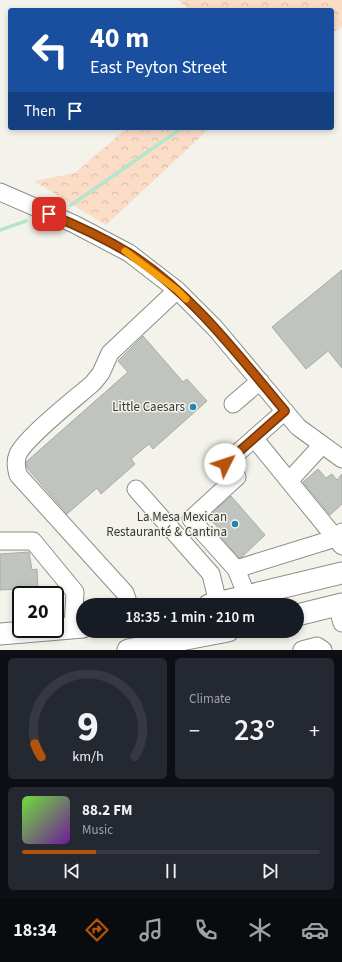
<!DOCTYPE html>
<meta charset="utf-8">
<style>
body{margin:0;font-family:"Source Sans 3",sans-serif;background:#242831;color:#f1f3f6;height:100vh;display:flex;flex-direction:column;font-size:15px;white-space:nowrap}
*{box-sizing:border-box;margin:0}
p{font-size:13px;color:#9ea1a6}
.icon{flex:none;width:22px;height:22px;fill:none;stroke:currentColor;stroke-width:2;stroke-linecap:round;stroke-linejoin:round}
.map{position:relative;height:650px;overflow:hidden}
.details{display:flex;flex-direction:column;gap:8px;padding:8px;background:#0d0f14;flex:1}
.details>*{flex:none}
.guide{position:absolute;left:8px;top:8px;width:326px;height:122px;border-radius:4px;box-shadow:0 2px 6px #0003;background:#1a4fa0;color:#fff;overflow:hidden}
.speed{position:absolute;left:12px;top:586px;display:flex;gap:8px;font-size:20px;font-weight:700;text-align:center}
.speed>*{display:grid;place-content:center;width:52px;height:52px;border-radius:50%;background:#171b24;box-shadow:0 2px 6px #0003;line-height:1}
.speed .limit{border:2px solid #111;border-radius:6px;background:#fff;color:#111}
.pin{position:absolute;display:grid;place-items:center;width:34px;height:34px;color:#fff;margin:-17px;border-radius:8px;box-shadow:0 2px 6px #0006}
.me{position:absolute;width:44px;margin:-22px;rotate:49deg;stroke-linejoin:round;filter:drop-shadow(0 0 3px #0008)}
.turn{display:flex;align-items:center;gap:14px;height:84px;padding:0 16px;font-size:18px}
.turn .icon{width:52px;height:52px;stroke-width:2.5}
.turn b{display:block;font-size:28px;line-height:34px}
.then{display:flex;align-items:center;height:38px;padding:0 16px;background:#0003;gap:8px;font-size:15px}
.big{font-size:30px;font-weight:600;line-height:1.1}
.details .widget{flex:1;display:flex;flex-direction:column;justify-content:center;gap:6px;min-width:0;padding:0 14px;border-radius:6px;background:#242831}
.details .dial{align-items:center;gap:0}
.dial svg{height:104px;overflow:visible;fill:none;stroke:#363941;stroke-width:7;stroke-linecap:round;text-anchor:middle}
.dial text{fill:#f1f3f6;stroke:none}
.song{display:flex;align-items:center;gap:12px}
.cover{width:48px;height:48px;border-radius:6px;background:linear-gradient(135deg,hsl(100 70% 55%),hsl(280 70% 35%))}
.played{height:4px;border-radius:2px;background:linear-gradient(90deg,#b45309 25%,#363941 25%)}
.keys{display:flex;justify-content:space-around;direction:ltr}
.heat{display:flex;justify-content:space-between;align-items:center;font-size:22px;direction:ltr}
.details .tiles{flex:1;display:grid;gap:8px;grid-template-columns:1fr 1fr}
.widget:last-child{grid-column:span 2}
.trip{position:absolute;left:76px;top:598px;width:228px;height:40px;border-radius:20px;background:#171b24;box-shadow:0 2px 6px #0003;font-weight:600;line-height:40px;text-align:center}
.menu{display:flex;height:64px;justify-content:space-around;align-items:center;background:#090b0e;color:#9ea1a6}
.menu .icon{width:28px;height:28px}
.menu .on{color:#b45309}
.menu b{font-size:18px;color:#f1f3f6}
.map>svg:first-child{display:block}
.forest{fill:url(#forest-crowns)}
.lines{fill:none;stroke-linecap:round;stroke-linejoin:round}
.stream{stroke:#b6e6c9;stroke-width:3.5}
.building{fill:#c0c4be;stroke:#a9ada7}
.minor-casing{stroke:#8d8e87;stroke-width:19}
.major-casing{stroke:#8d8e87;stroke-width:23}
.minor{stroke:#fff;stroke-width:17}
.major{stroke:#fff;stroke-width:21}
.route-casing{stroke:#753606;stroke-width:10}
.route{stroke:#b45309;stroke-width:7}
.slow{stroke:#f59e0b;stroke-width:7}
.poi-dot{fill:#2484b0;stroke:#f3f3eb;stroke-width:1.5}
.labels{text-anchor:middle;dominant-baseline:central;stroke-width:3;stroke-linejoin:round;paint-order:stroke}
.poi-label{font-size:13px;fill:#393936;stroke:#f3f3eb;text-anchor:end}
</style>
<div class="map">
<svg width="342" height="650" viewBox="0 0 342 650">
<defs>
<pattern id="forest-crowns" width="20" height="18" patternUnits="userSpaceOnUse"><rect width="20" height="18" fill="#fadcc7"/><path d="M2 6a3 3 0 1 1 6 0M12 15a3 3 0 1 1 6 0" fill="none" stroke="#d7beac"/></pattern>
</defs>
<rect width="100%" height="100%" fill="#f3f3eb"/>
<path class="forest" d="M178,0H342V27L332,33V10H190Z
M127,128H210L106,225L34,181L75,173Z"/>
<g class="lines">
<path class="stream" d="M71,205L182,128
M0,230L26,221"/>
</g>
<path class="building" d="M342,270V368L328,351L306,369L272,327Z
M143,336L183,382L187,379L207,401L153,449L149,444L131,459L135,464L101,494L97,488L67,514L27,468L26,462L128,372L118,361Z
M318,469L326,478L332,474L337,480L342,474V504L330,515L303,482Z
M231,496L265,535L242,557L239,558L219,535L222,532L208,517Z
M29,552L32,570L37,569L38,588L0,590V554Z"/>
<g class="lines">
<defs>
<path id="minor" d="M0,192L74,224L129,253L177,290L215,328L298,427L342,459
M233,404L260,381
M254,438L342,546
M225,464L285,411
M237,477L191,519L236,569L247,596
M289,481L322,445
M136,489L211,574L218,603
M0,541H33L75,592L73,628
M236,569L336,538L342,532
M129,605L125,593L18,475C16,467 15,461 18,454C27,436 76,398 93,383L101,373L110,353L177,290
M337,605L342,623
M302,650L317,646L323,650"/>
<path id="major" d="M209,605L342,573
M297,615L342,604
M0,634L83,627
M128,650L228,631"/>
</defs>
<use href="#minor" class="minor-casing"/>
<use href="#major" class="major-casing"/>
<use href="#minor" class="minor"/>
<use href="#major" class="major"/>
</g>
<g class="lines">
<defs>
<path id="route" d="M49,214C76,225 104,238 129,253C192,293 238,355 285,411L225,464"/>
</defs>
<use href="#route" class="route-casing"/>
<use href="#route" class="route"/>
<path class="slow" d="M125,251L177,290L186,299"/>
</g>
<g class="poi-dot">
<circle cx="193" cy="407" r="4"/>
<circle cx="235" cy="524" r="4"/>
</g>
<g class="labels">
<g class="poi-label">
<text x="185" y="407">Little Caesars</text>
<text x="227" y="517">La Mesa Mexican<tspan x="227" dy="15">Restauranté &amp; Cantina</tspan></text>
</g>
</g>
</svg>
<div class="speed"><div class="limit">20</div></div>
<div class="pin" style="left:49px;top:214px;background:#d93025"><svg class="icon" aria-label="arrive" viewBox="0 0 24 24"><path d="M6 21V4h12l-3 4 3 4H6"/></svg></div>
<svg class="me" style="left:225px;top:464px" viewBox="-20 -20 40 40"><circle r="19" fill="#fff"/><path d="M0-13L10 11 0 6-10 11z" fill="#b45309"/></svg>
<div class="trip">18:35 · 1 min · 210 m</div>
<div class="guide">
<div class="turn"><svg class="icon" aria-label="left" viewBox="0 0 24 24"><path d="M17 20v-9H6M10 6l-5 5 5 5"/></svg><div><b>40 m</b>East Peyton Street</div></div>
<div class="then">Then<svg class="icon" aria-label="arrive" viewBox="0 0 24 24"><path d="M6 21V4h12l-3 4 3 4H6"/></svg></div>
</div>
</div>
<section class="details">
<div class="tiles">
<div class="widget dial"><svg viewBox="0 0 100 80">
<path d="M14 69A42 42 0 1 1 86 69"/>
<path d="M14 69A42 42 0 0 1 9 59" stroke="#b45309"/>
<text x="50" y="56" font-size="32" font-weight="700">9</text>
<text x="50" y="72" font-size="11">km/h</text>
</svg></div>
<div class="widget"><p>Climate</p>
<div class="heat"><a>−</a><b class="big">23°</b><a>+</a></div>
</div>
<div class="widget">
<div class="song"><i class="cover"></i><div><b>88.2 FM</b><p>Music</p></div></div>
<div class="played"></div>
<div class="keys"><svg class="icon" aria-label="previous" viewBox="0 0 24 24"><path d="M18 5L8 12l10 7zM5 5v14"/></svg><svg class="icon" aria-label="pause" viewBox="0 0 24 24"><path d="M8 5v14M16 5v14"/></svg><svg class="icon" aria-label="next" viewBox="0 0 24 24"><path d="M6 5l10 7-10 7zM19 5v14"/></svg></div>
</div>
</div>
</section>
<nav class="menu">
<b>18:34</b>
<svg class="icon on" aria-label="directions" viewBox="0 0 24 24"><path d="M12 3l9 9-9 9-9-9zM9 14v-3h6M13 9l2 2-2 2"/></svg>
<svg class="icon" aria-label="music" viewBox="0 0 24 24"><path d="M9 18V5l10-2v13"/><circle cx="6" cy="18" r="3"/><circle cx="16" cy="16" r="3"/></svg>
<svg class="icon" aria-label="phone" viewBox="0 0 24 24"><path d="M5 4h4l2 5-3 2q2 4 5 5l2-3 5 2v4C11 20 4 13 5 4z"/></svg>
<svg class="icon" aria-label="climate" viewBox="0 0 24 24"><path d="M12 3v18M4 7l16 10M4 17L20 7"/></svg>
<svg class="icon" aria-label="car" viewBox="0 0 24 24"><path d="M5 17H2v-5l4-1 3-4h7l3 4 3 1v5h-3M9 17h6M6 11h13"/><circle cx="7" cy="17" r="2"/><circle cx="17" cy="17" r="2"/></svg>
</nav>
